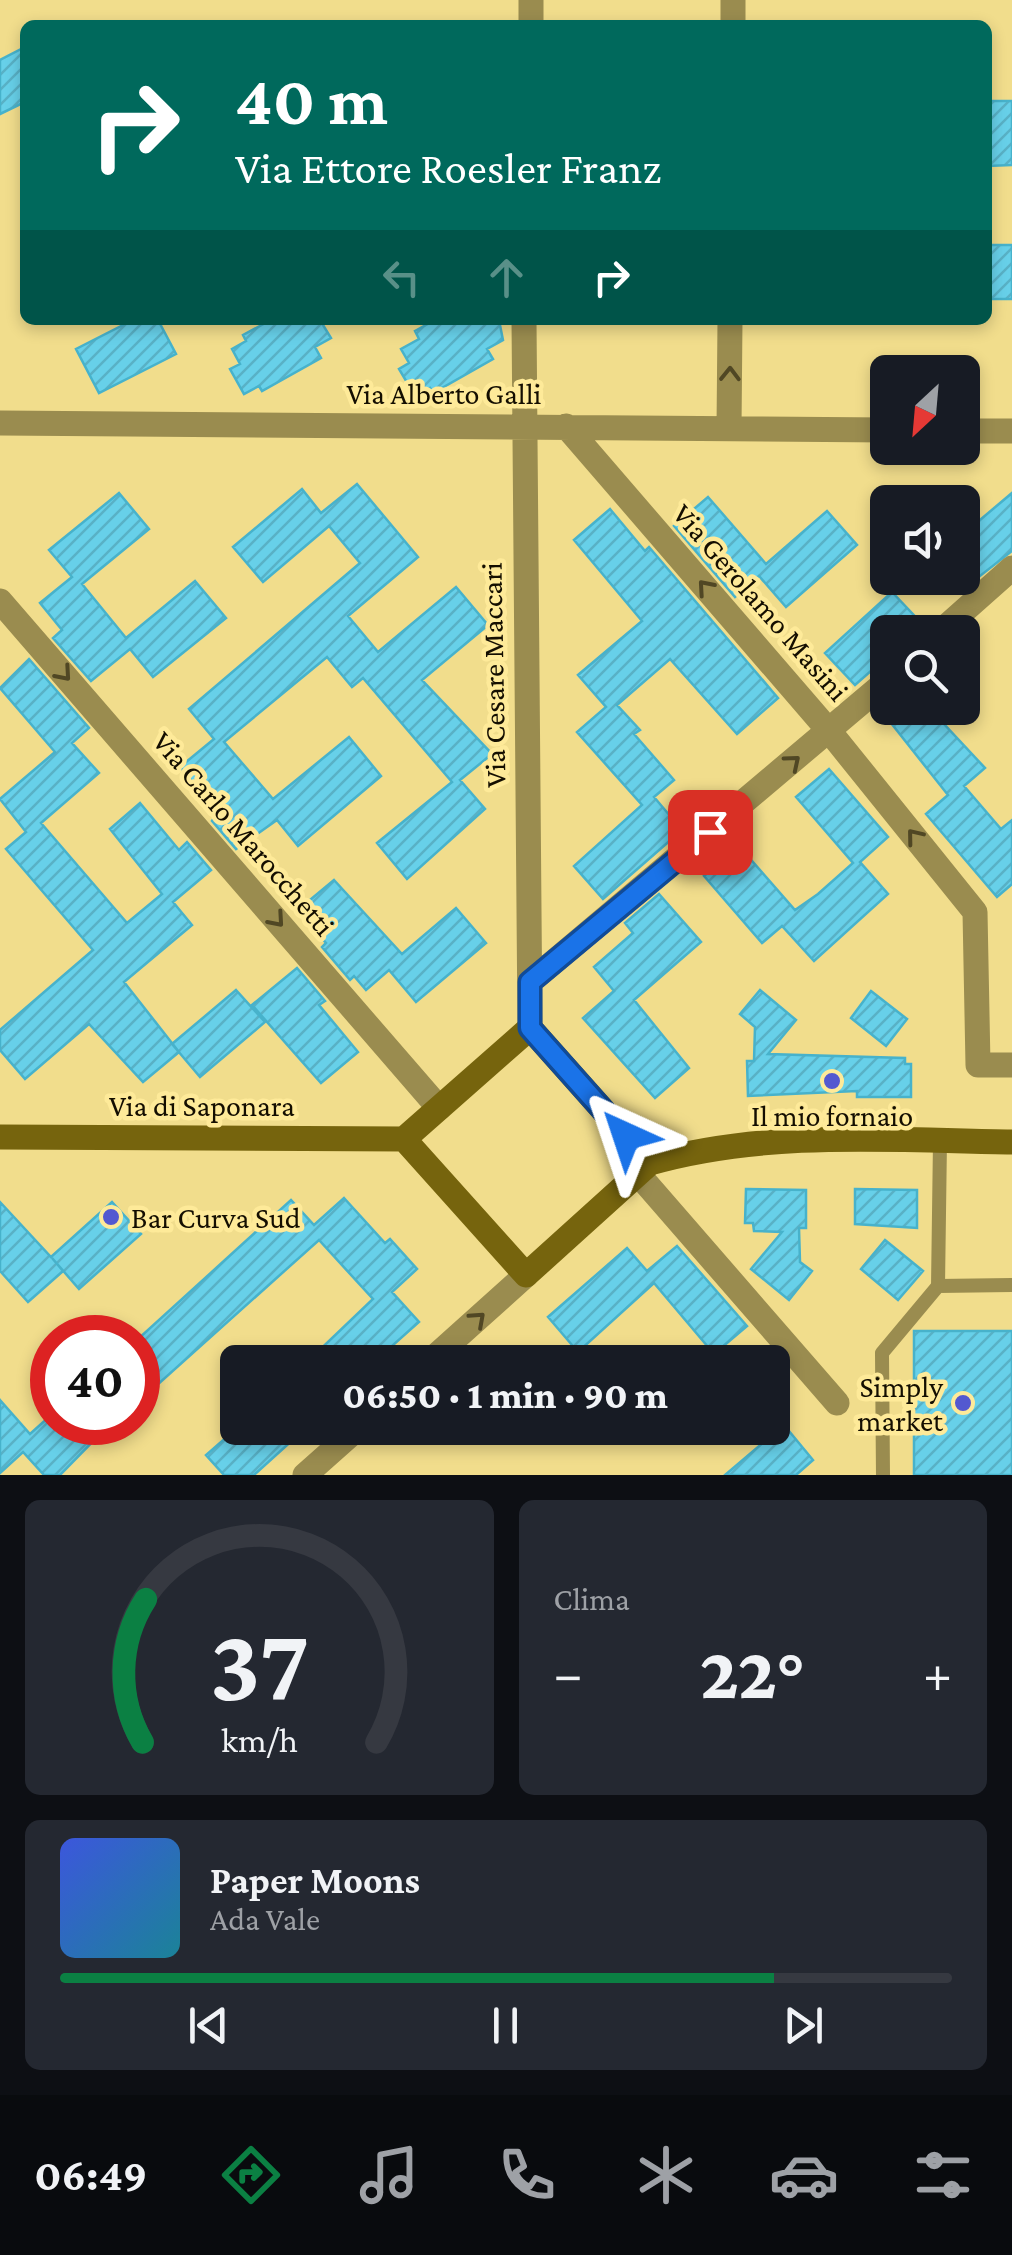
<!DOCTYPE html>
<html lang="it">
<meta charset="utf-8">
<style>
body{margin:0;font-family:"Crimson Pro",serif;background:#242831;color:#f1f3f6;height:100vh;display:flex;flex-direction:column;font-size:38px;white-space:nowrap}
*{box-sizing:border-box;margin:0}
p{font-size:32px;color:#9ea1a6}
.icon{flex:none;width:55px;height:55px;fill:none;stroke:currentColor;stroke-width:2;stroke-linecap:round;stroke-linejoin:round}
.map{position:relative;height:1475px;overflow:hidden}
.drawer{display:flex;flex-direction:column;gap:25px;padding:25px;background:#0d0f14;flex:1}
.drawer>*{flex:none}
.top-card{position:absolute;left:20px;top:20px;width:972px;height:305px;border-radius:15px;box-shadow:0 5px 15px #0003;background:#00695c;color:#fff;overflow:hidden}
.needle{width:65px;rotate:206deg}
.tools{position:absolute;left:870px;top:355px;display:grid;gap:20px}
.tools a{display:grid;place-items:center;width:110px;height:110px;border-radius:15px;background:#171b24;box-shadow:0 5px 15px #0003;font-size:50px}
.speed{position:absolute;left:30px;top:1315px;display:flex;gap:20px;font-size:50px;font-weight:700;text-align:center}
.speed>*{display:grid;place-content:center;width:130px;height:130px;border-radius:50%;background:#171b24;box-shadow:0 5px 15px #0003;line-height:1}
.speed .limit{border:15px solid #d22;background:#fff;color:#111}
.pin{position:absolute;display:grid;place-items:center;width:85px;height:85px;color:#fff;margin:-42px;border-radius:20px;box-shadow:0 5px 15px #0006}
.me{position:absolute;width:110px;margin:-55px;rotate:318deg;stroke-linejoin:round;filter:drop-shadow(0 0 8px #0008)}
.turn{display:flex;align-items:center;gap:35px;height:210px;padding:0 50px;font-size:45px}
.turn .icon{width:130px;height:130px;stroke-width:2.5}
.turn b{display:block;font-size:70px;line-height:85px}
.lanes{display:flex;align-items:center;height:95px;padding:0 50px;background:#0003;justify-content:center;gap:50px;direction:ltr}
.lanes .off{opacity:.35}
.big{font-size:75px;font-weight:800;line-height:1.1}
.drawer .widget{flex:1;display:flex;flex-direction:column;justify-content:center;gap:15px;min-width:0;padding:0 35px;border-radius:15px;background:#242831}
.drawer .dial{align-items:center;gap:0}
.dial svg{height:260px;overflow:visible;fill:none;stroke:#363941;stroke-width:7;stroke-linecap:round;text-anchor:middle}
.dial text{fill:#f1f3f6;stroke:none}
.song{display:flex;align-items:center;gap:30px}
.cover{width:120px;height:120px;border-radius:15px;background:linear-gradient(135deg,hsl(230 70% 55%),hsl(190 70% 35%))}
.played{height:10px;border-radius:5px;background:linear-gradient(90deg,#0b8043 80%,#363941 80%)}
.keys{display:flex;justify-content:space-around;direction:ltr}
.heat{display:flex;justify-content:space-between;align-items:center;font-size:55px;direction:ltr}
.drawer .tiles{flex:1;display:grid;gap:25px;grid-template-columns:1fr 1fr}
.widget:last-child{grid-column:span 2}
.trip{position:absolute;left:220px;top:1345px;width:570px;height:100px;border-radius:15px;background:#171b24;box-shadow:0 5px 15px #0003;font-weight:800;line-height:100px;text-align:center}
.tabs{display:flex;height:160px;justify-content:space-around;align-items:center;background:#090b0e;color:#9ea1a6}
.tabs .icon{width:70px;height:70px}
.tabs .active{color:#0b8043}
.tabs b{font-size:45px;color:#f1f3f6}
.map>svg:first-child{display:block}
.building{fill:url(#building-hatch);stroke:#47b2cb;stroke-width:2.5}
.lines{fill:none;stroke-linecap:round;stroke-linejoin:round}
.lane{stroke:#9a8c4f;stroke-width:14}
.street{stroke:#9a8c4f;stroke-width:25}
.secondary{stroke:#76640d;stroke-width:25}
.oneway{stroke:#504724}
.route-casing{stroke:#114b97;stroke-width:25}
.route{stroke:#1a73e8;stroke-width:18}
.poi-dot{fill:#5359d0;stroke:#feea99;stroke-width:4}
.labels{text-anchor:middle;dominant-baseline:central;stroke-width:9;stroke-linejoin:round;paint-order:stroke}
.street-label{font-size:30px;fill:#140e00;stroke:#feea99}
.poi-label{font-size:30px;fill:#140e00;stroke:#feea99}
</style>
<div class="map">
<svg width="1012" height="1475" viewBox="0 0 1012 1475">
<defs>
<pattern id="building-hatch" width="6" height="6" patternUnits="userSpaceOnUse" patternTransform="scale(2.5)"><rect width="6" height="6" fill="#67d0e9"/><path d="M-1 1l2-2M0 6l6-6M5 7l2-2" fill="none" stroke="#58b1c6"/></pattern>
</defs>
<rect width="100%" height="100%" fill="#f1dd8c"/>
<path class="building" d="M25,47V102L0,114V60Z
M988,101H1012V165L988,166Z
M988,245H1012V299H988Z
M133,320H158L176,354L99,393L76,349Z
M271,320H320L331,338L315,347L321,358L262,391L259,386L244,394L230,369L240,364L232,349L246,341L243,335Z
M435,320H499L503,340L487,349L493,359L433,393L430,388L415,396L399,369L409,363L401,349L419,339L415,331Z
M357,484L418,557L348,616L378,652L456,587L488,625L422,680L492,754L460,780L485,809L407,879L377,843L452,782L363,678L352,687L327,657L224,742L273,799L349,737L381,776L298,846L277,820L236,849L212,821L218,812L180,767L214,739L189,709L360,563L329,526L263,582L233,547L302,489L321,513Z
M119,493L149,529L82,584L126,638L195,581L226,618L153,677L130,649L91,681L53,638L62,630L40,603L72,577L49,550Z
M1012,493V551L962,590V535Z
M708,497L766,564L827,511L857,545L786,607L759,576L735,597L674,526Z
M610,509L645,551L649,547L778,698L737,734L670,659L617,705L640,730L634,734L674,780L654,797L682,830L603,899L574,866L642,805L577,732L606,707L578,675L642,621L574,540Z
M892,592L925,627L924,632H888V656L855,685L825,653Z
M29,659L89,728L72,743L99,773L41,823L127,923L162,894L110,829L140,803L179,850L187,842L211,870L173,902L192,925L124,982L179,1052L143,1082L89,1024L25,1079L0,1050V1030L93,950L6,849L26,832L0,799L55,752L0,688Z
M899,708H929L985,768L964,786L1001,829L1012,820V884L997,897L926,814L948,795L887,718Z
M829,769L888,837L860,862L888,894L814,961L782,926L762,943L704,876L739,846L795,910L818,894L853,863L796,797Z
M334,880L402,954L456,908L486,943L416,1002L389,970L366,990L354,976L350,980L322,947L326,943L298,910Z
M659,894L701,942L634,1000L689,1068L655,1098L583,1018L614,991L594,967L633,933L625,923Z
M297,968L325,1001L319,1005L358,1052L321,1083L252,1005Z
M236,990L265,1022L200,1077L172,1044Z
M760,990L796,1020L768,1054L905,1058V1064H911V1097H857V1091L748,1096L747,1061H754L755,1027L740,1014Z
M871,991L907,1019L886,1046L851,1018Z
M746,1189L806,1190V1228H799L800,1262L812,1271L789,1300L751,1269L782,1232L754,1231L753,1223H745Z
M855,1189L917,1190V1228L855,1224Z
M344,1198L385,1243L390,1239L417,1269L392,1292L419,1322L374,1362H307L373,1299L319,1240L156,1386L138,1367V1339L291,1200L314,1225Z
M0,1202L51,1257L112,1202L141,1234L79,1289L52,1258L63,1271L28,1302L0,1271Z
M885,1240L923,1271L898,1300L861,1269Z
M677,1246L747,1326L714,1354L654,1283L578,1352L548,1317L627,1248L647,1271Z
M914,1331H1012V1475H914Z
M0,1400L30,1434L50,1416L52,1422H112L60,1475H44L23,1452L0,1473Z
M784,1425L813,1460L796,1475H725Z
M237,1428H306L254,1475H224L206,1455Z"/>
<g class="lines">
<path class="lane" d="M940,1141L938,1286L1012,1285
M883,1475L882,1353L938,1286"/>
<path class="street" d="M531,25V0
M733,25V0
M524,320L530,1028
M0,423L888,430
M566,426L830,732L975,912L978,1065H1012
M729,428L730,320
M962,431H1012
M0,601L439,1108
M940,632L1012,568
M530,982L888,680
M638,1174L837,1403
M429,1362L526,1275
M305,1475L358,1428"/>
<path class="secondary" d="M0,1137L404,1139
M404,1139L526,1275L650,1163C766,1130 892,1140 1012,1142
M404,1139L530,1028L650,1163"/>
</g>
<defs><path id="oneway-chevron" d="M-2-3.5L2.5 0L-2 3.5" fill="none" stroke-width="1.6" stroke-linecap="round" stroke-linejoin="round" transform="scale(2.5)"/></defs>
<g class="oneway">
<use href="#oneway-chevron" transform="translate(730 374) rotate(-89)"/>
<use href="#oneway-chevron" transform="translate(705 587) rotate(-131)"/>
<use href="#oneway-chevron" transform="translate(64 674) rotate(49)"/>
<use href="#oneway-chevron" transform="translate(793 762) rotate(-40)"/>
<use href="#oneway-chevron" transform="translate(914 836) rotate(-129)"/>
<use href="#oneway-chevron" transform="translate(277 920) rotate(49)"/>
<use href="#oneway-chevron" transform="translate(478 1319) rotate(-42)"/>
</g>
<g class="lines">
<defs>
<path id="route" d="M626,1136L530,1028V982L710,832"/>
</defs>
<use href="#route" class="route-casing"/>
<use href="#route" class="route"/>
</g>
<g class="poi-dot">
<circle cx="832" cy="1081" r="10"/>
<circle cx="111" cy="1217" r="10"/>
<circle cx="963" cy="1403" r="10"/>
</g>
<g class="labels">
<g class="street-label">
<text x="444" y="393">Via Alberto Galli</text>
<text transform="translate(761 602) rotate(49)">Via Gerolamo Masini</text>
<text transform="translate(493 675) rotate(-91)">Via Cesare Maccari</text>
<text transform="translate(244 833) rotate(49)">Via Carlo Marocchetti</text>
<text x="202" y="1105">Via di Saponara</text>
</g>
<g class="poi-label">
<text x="832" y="1115">Il mio fornaio</text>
<text x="131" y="1217" text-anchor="start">Bar Curva Sud</text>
<text x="943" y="1386" text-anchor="end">Simply<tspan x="943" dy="34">market</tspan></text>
</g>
</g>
</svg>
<div class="tools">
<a><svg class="needle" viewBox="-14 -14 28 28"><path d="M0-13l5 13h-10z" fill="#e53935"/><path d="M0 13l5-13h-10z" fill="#9ea1a6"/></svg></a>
<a><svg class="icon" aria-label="sound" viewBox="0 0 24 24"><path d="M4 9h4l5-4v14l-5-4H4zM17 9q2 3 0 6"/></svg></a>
<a><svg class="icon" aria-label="search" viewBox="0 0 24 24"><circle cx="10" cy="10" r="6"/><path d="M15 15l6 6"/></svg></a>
</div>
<div class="speed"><div class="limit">40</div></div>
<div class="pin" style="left:710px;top:832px;background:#d93025"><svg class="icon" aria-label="arrive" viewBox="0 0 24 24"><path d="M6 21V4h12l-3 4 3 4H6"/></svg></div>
<svg class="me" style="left:626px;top:1136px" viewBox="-20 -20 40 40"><path d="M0-17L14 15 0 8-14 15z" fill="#1a73e8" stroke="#fff" stroke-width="4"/></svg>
<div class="trip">06:50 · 1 min · 90 m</div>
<div class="top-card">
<div class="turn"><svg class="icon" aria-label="right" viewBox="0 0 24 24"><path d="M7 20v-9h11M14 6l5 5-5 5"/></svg><div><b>40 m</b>Via Ettore Roesler Franz</div></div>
<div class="lanes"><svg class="icon off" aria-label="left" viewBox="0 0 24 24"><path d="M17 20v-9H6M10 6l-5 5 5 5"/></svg><svg class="icon off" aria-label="ahead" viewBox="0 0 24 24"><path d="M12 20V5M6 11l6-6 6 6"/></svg><svg class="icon" aria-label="right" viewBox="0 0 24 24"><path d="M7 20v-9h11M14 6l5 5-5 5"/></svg></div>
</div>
</div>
<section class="drawer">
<div class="tiles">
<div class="widget dial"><svg viewBox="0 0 100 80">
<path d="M14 69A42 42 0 1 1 86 69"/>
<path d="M14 69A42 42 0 0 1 15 25" stroke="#0b8043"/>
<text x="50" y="56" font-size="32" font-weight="700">37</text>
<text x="50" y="72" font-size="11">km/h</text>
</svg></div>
<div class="widget"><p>Clima</p>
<div class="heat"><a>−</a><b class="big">22°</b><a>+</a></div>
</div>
<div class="widget">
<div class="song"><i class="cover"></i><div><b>Paper Moons</b><p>Ada Vale</p></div></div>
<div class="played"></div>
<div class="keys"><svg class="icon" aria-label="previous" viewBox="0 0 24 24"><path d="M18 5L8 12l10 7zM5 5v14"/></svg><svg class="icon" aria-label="pause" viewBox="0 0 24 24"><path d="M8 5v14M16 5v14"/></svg><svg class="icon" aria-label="next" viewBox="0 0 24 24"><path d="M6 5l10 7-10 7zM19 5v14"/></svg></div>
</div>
</div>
</section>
<nav class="tabs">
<b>06:49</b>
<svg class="icon active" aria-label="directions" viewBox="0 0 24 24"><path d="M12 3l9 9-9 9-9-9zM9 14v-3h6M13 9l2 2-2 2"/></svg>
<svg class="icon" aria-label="music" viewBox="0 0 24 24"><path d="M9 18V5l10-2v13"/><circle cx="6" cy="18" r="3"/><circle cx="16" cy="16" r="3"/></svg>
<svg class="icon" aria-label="phone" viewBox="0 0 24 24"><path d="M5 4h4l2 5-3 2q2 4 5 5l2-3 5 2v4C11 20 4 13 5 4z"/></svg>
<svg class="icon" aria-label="climate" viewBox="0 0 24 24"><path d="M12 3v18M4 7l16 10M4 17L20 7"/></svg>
<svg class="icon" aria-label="car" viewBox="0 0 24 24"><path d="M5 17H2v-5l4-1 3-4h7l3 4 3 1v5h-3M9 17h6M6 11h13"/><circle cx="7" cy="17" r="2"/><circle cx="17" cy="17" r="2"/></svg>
<svg class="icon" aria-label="filters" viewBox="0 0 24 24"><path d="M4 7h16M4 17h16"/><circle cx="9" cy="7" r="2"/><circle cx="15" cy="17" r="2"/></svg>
</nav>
